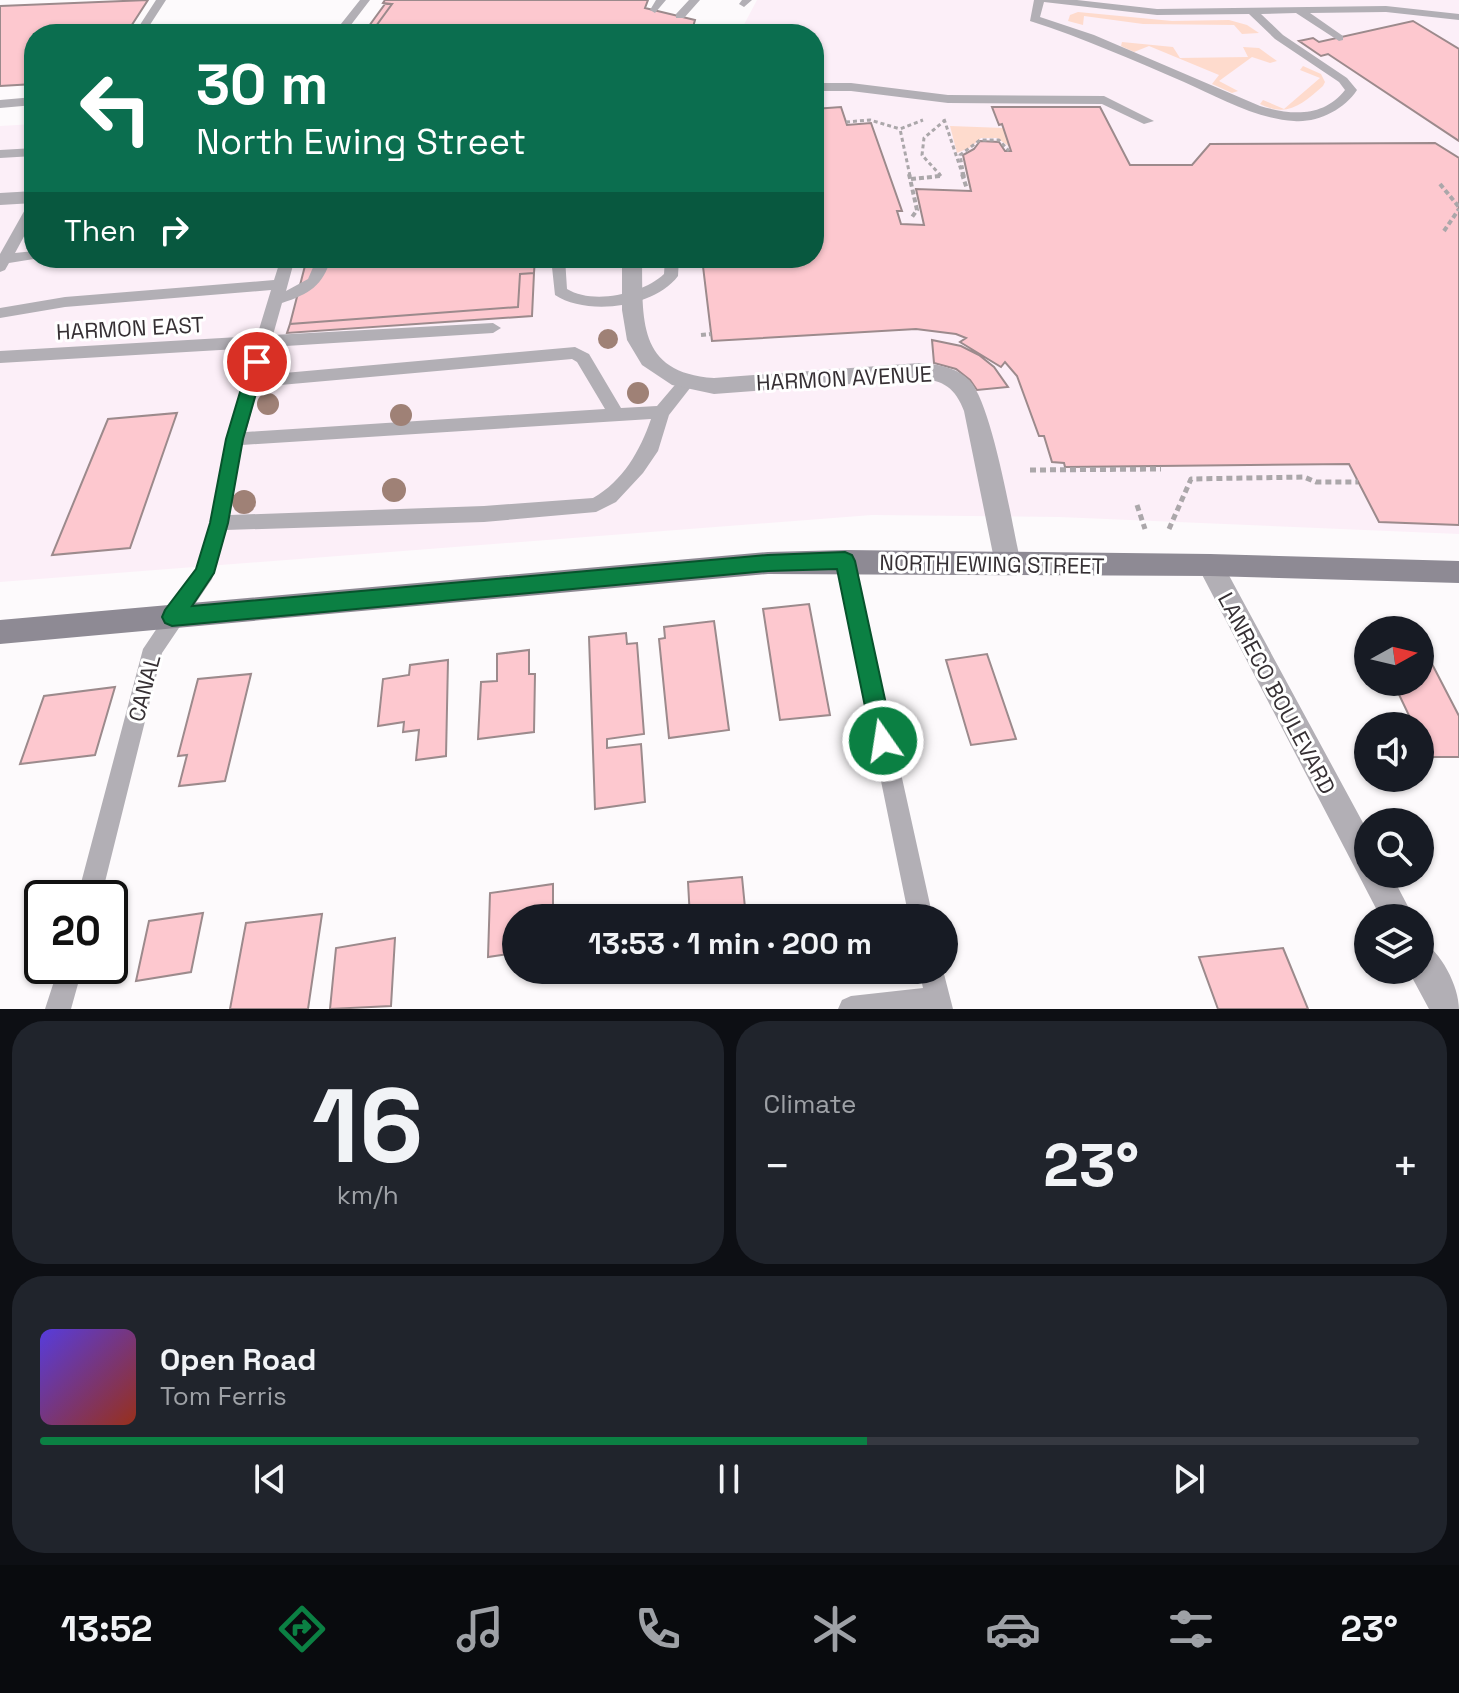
<!DOCTYPE html>
<meta charset="utf-8">
<style>
body{margin:0;font-family:"Space Grotesk",sans-serif;background:#20242c;color:#f1f3f6;height:100vh;display:flex;flex-direction:column;font-size:30px;white-space:nowrap}
*{box-sizing:border-box;margin:0}
p{font-size:26px;color:#9ea1a6}
.icon{flex:none;width:44px;height:44px;fill:none;stroke:currentColor;stroke-width:2;stroke-linecap:round;stroke-linejoin:round}
.map{position:relative;height:1009px;overflow:hidden}
.sheet{display:flex;flex-direction:column;gap:12px;padding:12px;background:#0d0f14;flex:1}
.sheet>*{flex:none}
.guide{position:absolute;left:24px;top:24px;width:800px;height:244px;border-radius:32px;box-shadow:0 2px 6px #0004;background:#0b6e4f;color:#fff;overflow:hidden}
.needle{width:52px;rotate:82deg}
.fabs{position:absolute;left:1354px;top:616px;display:grid;gap:16px}
.fabs a{display:grid;place-items:center;width:80px;height:80px;border-radius:50%;background:#171b24;box-shadow:0 2px 6px #0004;font-size:40px}
.speed{position:absolute;left:24px;top:880px;display:flex;gap:16px;font-size:40px;font-weight:700;text-align:center}
.speed>*{display:grid;place-content:center;width:104px;height:104px;border-radius:50%;background:#171b24;box-shadow:0 2px 6px #0004;line-height:1}
.speed .limit{border:4px solid #111;border-radius:12px;background:#fff;color:#111}
.pin{position:absolute;display:grid;place-items:center;width:68px;height:68px;color:#fff;margin:-34px;border:4px solid #fff;border-radius:50%;box-shadow:0 2px 8px #0007}
.me{position:absolute;width:88px;margin:-44px;rotate:347deg;stroke-linejoin:round;filter:drop-shadow(0 0 6px #0008)}
.turn{display:flex;align-items:center;gap:28px;height:168px;padding:0 40px;font-size:36px}
.turn .icon{width:104px;height:104px;stroke-width:2.5}
.turn b{display:block;font-size:56px;line-height:68px}
.then{display:flex;align-items:center;height:76px;padding:0 40px;background:#0003;gap:16px;font-size:30px}
.big{font-size:60px;font-weight:600;line-height:1.1}
.sheet .tile{flex:1;display:flex;flex-direction:column;justify-content:center;gap:12px;min-width:0;padding:0 28px;border-radius:32px;background:#20242c}
.sheet .dial{align-items:center;gap:0}
.dial b{font-size:104px;line-height:1}
.song{display:flex;align-items:center;gap:24px}
.cover{width:96px;height:96px;border-radius:12px;background:linear-gradient(135deg,hsl(250 70% 55%),hsl(10 70% 35%))}
.played{height:8px;border-radius:4px;background:linear-gradient(90deg,#0b8043 60%,#363941 60%)}
.keys{display:flex;justify-content:space-around;direction:ltr}
.heat{display:flex;justify-content:space-between;align-items:center;font-size:44px;direction:ltr}
.sheet .tiles{flex:1;display:grid;gap:12px;grid-template-columns:1fr 1fr}
.tile:last-child{grid-column:span 2}
.trip{position:absolute;left:502px;top:904px;width:456px;height:80px;border-radius:40px;background:#171b24;box-shadow:0 2px 6px #0004;font-weight:600;line-height:80px;text-align:center}
.dock{display:flex;height:128px;justify-content:space-around;align-items:center;background:#090b0e;color:#9ea1a6}
.dock .icon{width:56px;height:56px}
.dock .current{color:#0b8043}
.dock b{font-size:36px;color:#f1f3f6}
.map>svg:first-child{display:block}
.built{fill:#fceff8}
.green{fill:#fedbcd}
.building{fill:#fdc8cf;stroke:#9c8a8c;stroke-width:2}
.lines{fill:none;stroke-linecap:round;stroke-linejoin:round}
.path-far2{stroke:#aba7aa;stroke-width:3;stroke-dasharray:4 3;stroke-linecap:butt}
.path-far1{stroke:#aba7aa;stroke-width:4;stroke-dasharray:5 3;stroke-linecap:butt}
.path{stroke:#aba7aa;stroke-width:5;stroke-dasharray:6 4;stroke-linecap:butt}
.lane{fill:#b2afb5;fill-rule:evenodd}
.street{fill:#b2afb5;fill-rule:evenodd}
.secondary{fill:#8e8a94;fill-rule:evenodd}
.tree{fill:#9f8176}
.route{fill:#0b8043;stroke:#07532c;stroke-width:2}
.labels{text-anchor:middle;dominant-baseline:central;stroke-width:6;stroke-linejoin:round;paint-order:stroke}
.street-label{font-size:22px;fill:#363034;stroke:#fff}
</style>
<div class="map">
<svg width="1459" height="1009" viewBox="0 0 1459 1009">
<rect width="100%" height="100%" fill="#fdfafc"/>
<path class="built" d="M757,0H1459V534L1059,517L872,515L0,582V126L34,124V258H814V34H739Z"/>
<path class="green" d="M1078,12L1172,21L1229,20L1247,25L1259,33L1242,34L1234,25L1143,24L1084,16L1083,25L1068,21L1070,15Z
M1122,42L1173,47L1180,58L1248,57L1243,47L1259,48L1277,61L1270,63L1252,57L1219,81L1238,91L1232,93L1212,84L1219,75L1149,46L1134,52L1121,46Z
M1303,66L1321,74L1325,82L1323,86C1302,104 1288,118 1260,104L1263,100L1284,109L1320,78L1300,70Z
M950,126L1004,128L1010,147L997,138H981L971,147L957,153Z"/>
<path class="building" d="M148,0L126,34H34V84L0,86V6Z
M385,0H648L645,8L695,20L691,34H366L372,26H376L392,4L383,3Z
M385,4H392L376,26H369Z
M1413,21L1459,49V141L1328,54L1321,56L1299,41L1313,38L1319,42Z
M841,107L847,125L871,123L902,211H897L901,224L924,225L916,189L971,191L963,155L974,149L980,141L999,142L1005,151H1011L1002,124L999,125L992,107H1100L1130,165H1192L1210,144L1435,143L1459,158V525L1379,522L1349,464L1065,467L1064,463L1052,462L1044,436H1039L1017,376L1005,362L1001,367L960,342L966,338L956,334L916,329L712,341L702,258H814V109Z
M307,258H535L534,273L520,274L518,307L290,324Z
M534,273L532,316L287,333L290,324L518,307L520,274Z
M932,340L961,346L979,355L994,367L1008,387L977,390L970,380L956,369L934,363Z
M177,413L130,548L52,555L108,419Z
M809,604L830,715L780,720L763,609Z
M714,621L729,730L669,738L659,639L665,638L664,627Z
M626,633L627,644L637,643L644,734L607,739V748L641,744L645,802L595,809L589,637Z
M529,650V674H535L534,732L478,739L481,682L497,681V654Z
M987,654L1016,739L971,745L946,660Z
M448,660L446,756L416,760L419,730L403,732L404,722L378,726L383,679L409,675L410,665Z
M1420,662H1431L1459,716V757H1429L1420,738V726H1414L1393,682H1420Z
M251,674L225,781L179,786L187,755L178,756L198,679Z
M115,687L95,755L20,764L44,696Z
M742,877L746,918H690L688,882Z
M553,884V918H516V953L488,957L490,893Z
M203,913L191,972L136,981L149,921Z
M322,914L308,1009H230L246,923Z
M395,938L391,1006L330,1009L336,948Z
M1283,948L1308,1009H1218L1199,957Z"/>
<g class="lines">
<path class="path-far2" d="M944,119L963,176
M846,122L870,120L900,129
M910,176L900,129L923,120
M941,176L922,155L924,138L944,121
M964,176L960,155L980,140H999L1009,151"/>
<path class="path-far1" d="M909,174L917,210L912,217
M962,174L967,189
M963,174L964,178
M911,179L941,176L939,174
M1440,184L1459,207
M1444,231L1459,209
M701,335L711,334"/>
<path class="path" d="M1030,470L1161,469
M1137,505L1145,529
M1169,529L1191,479L1304,477L1316,482H1358"/>
<path class="lane" d="M156,0H166L144,34H134Z
M360,0H370L344,34H333Z
M656,0H666L655,13L650,10Z
M689,0H700L684,18H676V14Z
M742,0H752L744,7L739,4Z
M1034,0H1077L1157,9L1386,6L1459,14V20L1386,12L1310,13L1343,36V40L1339,41L1296,13L1261,14L1283,35L1347,78L1357,90C1344,110 1317,123 1294,121C1256,119 1218,97 1184,82C1133,60 1083,38 1030,21ZM1044,2L1157,15L1249,14L1275,39L1339,82L1345,90C1323,118 1291,115 1260,106L1094,35L1040,17Z
M814,83H851L948,95L1104,96L1154,121L1144,124L1102,104L948,103L851,91H814Z
M34,97V105L0,108V100Z
M34,148V156L0,158V150Z
M34,202V218L15,253L34,251V258H40L9,263L5,270L0,272V254L27,206Z
M281,258H295L286,291L308,279L317,258H331C323,286 309,294 282,303L273,335L493,323L501,328L493,333L270,347L262,375L575,347L589,354L621,408L657,406L680,379L686,377L694,383L669,415L658,451L643,473L616,502L596,512L484,522L226,530L212,579L162,653L101,898H77L143,649L196,570L210,523L226,439L254,348L0,363V351L257,336L271,290L65,307L0,318V308L65,297L274,280ZM572,359L577,362L605,409L246,432L258,387ZM651,419C640,451 623,481 593,498L484,506L230,515L242,445Z
M551,258H565L567,289C593,305 643,294 664,274L665,258H679L678,276C654,308 587,316 555,295Z
M845,553L852,555L854,561L933,918H909L836,561L838,555Z
M59,966H83L71,1009H45Z
M919,970H943L953,1009H838L842,1000L851,996L923,988Z"/>
<path class="street" d="M34,191V203L0,205V193Z
M622,258H642C643,318 636,373 714,378L919,363C937,364 957,367 970,381C993,407 1012,525 1021,564L1017,572L1008,575L999,572L995,564L964,411C956,389 943,379 919,379L714,394L672,385L642,365L627,340L622,310Z
M1210,554L1219,557L1368,832V874H1391L1414,918H1381L1197,565L1201,557Z
M1420,941C1441,950 1459,987 1459,1009H1429L1408,970H1420Z"/>
<path class="secondary" d="M845,550L1210,554L1459,561V583L1210,576L768,574L0,644V620L768,552Z"/>
</g>
<g class="tree">
<circle cx="608" cy="339" r="10"/>
<circle cx="638" cy="393" r="11"/>
<circle cx="268" cy="404" r="11"/>
<circle cx="401" cy="415" r="11"/>
<circle cx="394" cy="490" r="12"/>
<circle cx="244" cy="502" r="12"/>
</g>
<path class="route" d="M257,356L265,362L243,439L228,523L214,573L192,606L768,555L845,552L852,555L855,561L894,741L891,748L883,751L875,748L872,741L837,569L768,571L172,626L165,623L162,617L165,610L196,569L210,523L226,439L249,362Z"/>
<g class="labels">
<g class="street-label">
<text transform="translate(130 328) rotate(-3)">HARMON EAST</text>
<text transform="translate(844 378) rotate(-3)">HARMON AVENUE</text>
<text transform="translate(992 564) rotate(1)">NORTH EWING STREET</text>
<text transform="translate(144 688) rotate(-75)">CANAL</text>
<text transform="translate(1277 693) rotate(62)">LANRECO BOULEVARD</text>
</g>
</g>
</svg>
<div class="fabs">
<a><svg class="needle" viewBox="-14 -14 28 28"><path d="M0-13l5 13h-10z" fill="#e53935"/><path d="M0 13l5-13h-10z" fill="#9ea1a6"/></svg></a>
<a><svg class="icon" aria-label="sound" viewBox="0 0 24 24"><path d="M4 9h4l5-4v14l-5-4H4zM17 9q2 3 0 6"/></svg></a>
<a><svg class="icon" aria-label="search" viewBox="0 0 24 24"><circle cx="10" cy="10" r="6"/><path d="M15 15l6 6"/></svg></a>
<a><svg class="icon" aria-label="layers" viewBox="0 0 24 24"><path d="M12 4l9 5-9 5-9-5zM3 14l9 5 9-5"/></svg></a>
</div>
<div class="speed"><div class="limit">20</div></div>
<div class="pin" style="left:257px;top:362px;background:#d93025"><svg class="icon" aria-label="arrive" viewBox="0 0 24 24"><path d="M6 21V4h12l-3 4 3 4H6"/></svg></div>
<svg class="me" style="left:883px;top:741px" viewBox="-20 -20 40 40"><circle r="17" fill="#0b8043" stroke="#fff" stroke-width="3"/><path d="M0-11L8 9 0 5-8 9z" fill="#fff"/></svg>
<div class="trip">13:53 · 1 min · 200 m</div>
<div class="guide">
<div class="turn"><svg class="icon" aria-label="left" viewBox="0 0 24 24"><path d="M17 20v-9H6M10 6l-5 5 5 5"/></svg><div><b>30 m</b>North Ewing Street</div></div>
<div class="then">Then<svg class="icon" aria-label="right" viewBox="0 0 24 24"><path d="M7 20v-9h11M14 6l5 5-5 5"/></svg></div>
</div>
</div>
<section class="sheet">
<div class="tiles">
<div class="tile dial"><b>16</b><p>km/h</p></div>
<div class="tile"><p>Climate</p>
<div class="heat"><a>−</a><b class="big">23°</b><a>+</a></div>
</div>
<div class="tile">
<div class="song"><i class="cover"></i><div><b>Open Road</b><p>Tom Ferris</p></div></div>
<div class="played"></div>
<div class="keys"><svg class="icon" aria-label="previous" viewBox="0 0 24 24"><path d="M18 5L8 12l10 7zM5 5v14"/></svg><svg class="icon" aria-label="pause" viewBox="0 0 24 24"><path d="M8 5v14M16 5v14"/></svg><svg class="icon" aria-label="next" viewBox="0 0 24 24"><path d="M6 5l10 7-10 7zM19 5v14"/></svg></div>
</div>
</div>
</section>
<nav class="dock">
<b>13:52</b>
<svg class="icon current" aria-label="directions" viewBox="0 0 24 24"><path d="M12 3l9 9-9 9-9-9zM9 14v-3h6M13 9l2 2-2 2"/></svg>
<svg class="icon" aria-label="music" viewBox="0 0 24 24"><path d="M9 18V5l10-2v13"/><circle cx="6" cy="18" r="3"/><circle cx="16" cy="16" r="3"/></svg>
<svg class="icon" aria-label="phone" viewBox="0 0 24 24"><path d="M5 4h4l2 5-3 2q2 4 5 5l2-3 5 2v4C11 20 4 13 5 4z"/></svg>
<svg class="icon" aria-label="climate" viewBox="0 0 24 24"><path d="M12 3v18M4 7l16 10M4 17L20 7"/></svg>
<svg class="icon" aria-label="car" viewBox="0 0 24 24"><path d="M5 17H2v-5l4-1 3-4h7l3 4 3 1v5h-3M9 17h6M6 11h13"/><circle cx="7" cy="17" r="2"/><circle cx="17" cy="17" r="2"/></svg>
<svg class="icon" aria-label="filters" viewBox="0 0 24 24"><path d="M4 7h16M4 17h16"/><circle cx="9" cy="7" r="2"/><circle cx="15" cy="17" r="2"/></svg>
<b>23°</b>
</nav>
